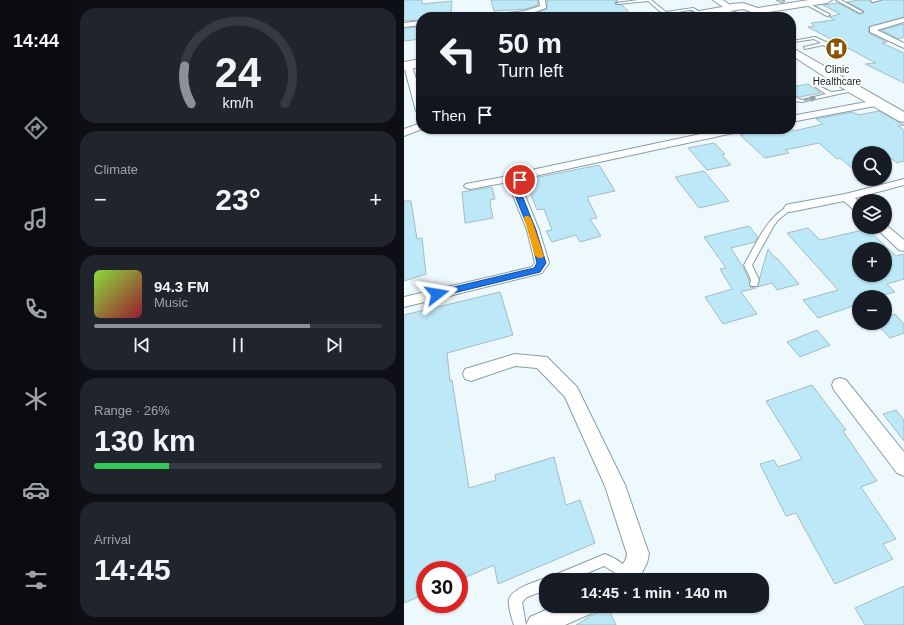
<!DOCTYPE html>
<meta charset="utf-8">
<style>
body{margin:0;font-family:Helvetica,sans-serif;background:#20242c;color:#f1f3f6;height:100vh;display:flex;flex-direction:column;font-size:15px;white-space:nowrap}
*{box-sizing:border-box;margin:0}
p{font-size:13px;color:#9ea1a6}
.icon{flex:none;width:22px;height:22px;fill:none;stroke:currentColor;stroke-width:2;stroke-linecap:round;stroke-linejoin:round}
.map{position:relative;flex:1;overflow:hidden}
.panel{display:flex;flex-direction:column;gap:8px;padding:8px;background:#0d0f14;width:332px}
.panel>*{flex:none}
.banner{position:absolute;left:12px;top:12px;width:380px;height:122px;border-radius:16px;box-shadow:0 1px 3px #0004;background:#171b24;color:#f1f3f6;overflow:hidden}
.tools{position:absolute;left:448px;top:146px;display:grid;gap:8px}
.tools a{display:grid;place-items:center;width:40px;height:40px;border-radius:50%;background:#171b24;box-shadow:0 1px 3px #0004;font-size:20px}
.speed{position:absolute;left:12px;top:561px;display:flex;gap:8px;font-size:20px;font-weight:700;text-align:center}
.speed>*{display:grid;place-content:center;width:52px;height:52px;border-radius:50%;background:#171b24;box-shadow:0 1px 3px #0004;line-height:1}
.speed .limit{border:6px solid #d22;background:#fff;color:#111}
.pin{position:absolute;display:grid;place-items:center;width:34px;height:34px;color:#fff;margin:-17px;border:2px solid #fff;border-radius:50%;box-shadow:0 1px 4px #0007}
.me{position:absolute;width:44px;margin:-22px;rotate:76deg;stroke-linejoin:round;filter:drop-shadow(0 0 3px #0008)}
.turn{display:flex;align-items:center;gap:14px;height:84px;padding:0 16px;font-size:18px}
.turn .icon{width:52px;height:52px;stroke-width:2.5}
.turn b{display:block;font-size:28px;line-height:34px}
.then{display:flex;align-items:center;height:38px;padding:0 16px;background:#0003;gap:8px;font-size:15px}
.big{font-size:30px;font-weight:700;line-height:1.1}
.panel .card{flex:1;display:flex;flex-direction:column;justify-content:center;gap:6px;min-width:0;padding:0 14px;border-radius:16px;background:#20242c}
.panel .dial{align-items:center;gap:0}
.dial svg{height:104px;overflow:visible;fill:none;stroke:#363941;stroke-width:7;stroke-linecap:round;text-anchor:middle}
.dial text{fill:#f1f3f6;stroke:none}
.song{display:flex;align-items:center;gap:12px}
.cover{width:48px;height:48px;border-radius:6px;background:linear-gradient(135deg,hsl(90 70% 55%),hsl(350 70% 35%))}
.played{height:4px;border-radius:2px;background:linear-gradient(90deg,#8c9099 75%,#363941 75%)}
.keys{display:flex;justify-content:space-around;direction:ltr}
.heat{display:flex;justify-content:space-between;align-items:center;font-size:22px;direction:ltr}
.charge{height:6px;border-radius:3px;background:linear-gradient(90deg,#34c759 26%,#363941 0)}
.trip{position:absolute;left:135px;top:573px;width:230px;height:40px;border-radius:16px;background:#171b24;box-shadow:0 1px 3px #0004;font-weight:700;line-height:40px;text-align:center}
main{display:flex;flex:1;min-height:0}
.tabs{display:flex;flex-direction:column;width:72px;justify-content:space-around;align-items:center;background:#090b0e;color:#9ea1a6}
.tabs .icon{width:28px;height:28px}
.tabs .current{color:#8c9099}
.tabs b{font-size:18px;color:#f1f3f6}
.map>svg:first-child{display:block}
.building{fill:#bde8f7;stroke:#a3bcc5;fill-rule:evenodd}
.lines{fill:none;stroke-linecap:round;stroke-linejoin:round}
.service-casing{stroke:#869ea7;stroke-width:2}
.minor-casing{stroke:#869ea7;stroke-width:2}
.tertiary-casing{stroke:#869ea7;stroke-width:2}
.secondary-casing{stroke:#869ea7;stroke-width:2}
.service{fill:#fff;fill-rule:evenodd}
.minor{fill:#fff;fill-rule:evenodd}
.tertiary{fill:#fff;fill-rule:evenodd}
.secondary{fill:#fff;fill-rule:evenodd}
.oneway{fill:#969b9c}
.route{fill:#1a73e8;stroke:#114b97}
.slow{fill:#f59e0b}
.labels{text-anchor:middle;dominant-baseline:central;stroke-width:4;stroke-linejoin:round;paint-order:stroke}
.far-poi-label{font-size:10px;fill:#162023;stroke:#fff}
</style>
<main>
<nav class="tabs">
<b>14:44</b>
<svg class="icon current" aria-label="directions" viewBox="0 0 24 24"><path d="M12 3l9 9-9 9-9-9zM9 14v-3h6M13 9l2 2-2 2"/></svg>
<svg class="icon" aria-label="music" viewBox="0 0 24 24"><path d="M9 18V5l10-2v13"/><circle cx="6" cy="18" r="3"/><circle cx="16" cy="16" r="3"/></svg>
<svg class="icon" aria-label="phone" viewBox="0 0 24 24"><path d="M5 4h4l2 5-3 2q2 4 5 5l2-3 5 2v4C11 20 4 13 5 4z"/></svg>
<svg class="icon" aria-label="climate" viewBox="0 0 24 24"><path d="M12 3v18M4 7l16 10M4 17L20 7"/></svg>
<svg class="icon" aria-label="car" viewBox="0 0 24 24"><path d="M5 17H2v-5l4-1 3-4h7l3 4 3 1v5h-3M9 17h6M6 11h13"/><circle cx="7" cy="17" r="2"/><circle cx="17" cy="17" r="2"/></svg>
<svg class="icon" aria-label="filters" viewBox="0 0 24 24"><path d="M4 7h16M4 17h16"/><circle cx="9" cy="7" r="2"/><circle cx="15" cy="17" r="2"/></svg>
</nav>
<section class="panel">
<div class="card dial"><svg viewBox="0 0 100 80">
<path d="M14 69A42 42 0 1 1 86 69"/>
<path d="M14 69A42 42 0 0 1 9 40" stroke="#8c9099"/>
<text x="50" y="56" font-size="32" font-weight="700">24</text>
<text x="50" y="72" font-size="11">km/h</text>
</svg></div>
<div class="card"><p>Climate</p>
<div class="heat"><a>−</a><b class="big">23°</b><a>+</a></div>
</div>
<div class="card">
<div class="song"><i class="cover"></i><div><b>94.3 FM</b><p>Music</p></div></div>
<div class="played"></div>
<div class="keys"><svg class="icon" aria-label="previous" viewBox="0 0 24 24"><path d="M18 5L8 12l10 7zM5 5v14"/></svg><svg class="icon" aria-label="pause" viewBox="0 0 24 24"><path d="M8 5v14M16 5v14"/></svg><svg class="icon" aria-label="next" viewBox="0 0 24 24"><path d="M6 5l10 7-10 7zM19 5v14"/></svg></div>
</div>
<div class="card"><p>Range · 26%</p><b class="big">130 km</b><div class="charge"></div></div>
<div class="card"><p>Arrival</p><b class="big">14:45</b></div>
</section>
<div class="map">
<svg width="500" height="625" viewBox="0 0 500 625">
<rect width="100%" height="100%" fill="#eef9fd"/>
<path class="building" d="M0,0H18V4L48,1L47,15L17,17V20L0,21Z
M87,0H134V5L122,9L90,11Z
M143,0H213L214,1L211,2V4L218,5L226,13L222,14L223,15L210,17H126L125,15L143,9Z
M455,0H466L468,3L478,0H500V17L464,27L465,33L483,42L478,43L500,53V83L461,64L472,63L404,27L411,26L407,23L431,20L425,17L436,14L419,5L434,3L455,14L459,13L460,11L443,2Z
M500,24V37L494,39L477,30Z
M17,27V39L0,41V28Z
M404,84L417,93L395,97L387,93V87Z
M475,111L500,125L494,126L500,130V161L493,163L476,150L455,153V174L436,158L433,159L415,143L381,150L385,153L361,158L336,135L359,130L362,133L387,128L390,131L419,124L412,119L449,112L454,115Z
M310,143L321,154L318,155L327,165L303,170L284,148Z
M195,165L211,191L183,197L193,218L186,219L197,236L176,242L172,235L148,242L142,231L148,230L140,209L133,210L123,184L126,180L135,177Z
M300,171L325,201L295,208L271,177Z
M88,187L91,199L86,200L87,203H86L89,218L61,223L58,192Z
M0,201H7L13,239L18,238L22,274L0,281Z
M345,226L354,237L351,242L327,248L340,269L345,280L346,287L352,288L337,292L353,314L319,324L301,297L328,289L316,269L322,268L300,237Z
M404,228L416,240L463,229L492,256L500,254V279L483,284L491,292L472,297H455V304L414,318L399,300L434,290L383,233ZM455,249H481V275H455Z
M364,249L371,258H373L395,284L373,290L368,283L353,287Z
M96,292L109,335L43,353L46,381L48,380L65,488L92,480L91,475L150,457L162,505L176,500L191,543L94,584L90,565L55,580V570H21V594L0,603V315Z
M491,314L500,324V333L486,338L472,323H481V317Z
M413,330L426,345L396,357L383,342Z
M408,385L442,430L439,431L473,481L457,487L492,539L479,544L489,559L431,584L392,513L382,516L356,464L370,460L374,467L398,459L362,401Z
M492,410L500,420V441L479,414Z
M500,586V625H461L451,608Z
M203,606L212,625H172Z"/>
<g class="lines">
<defs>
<path id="service" d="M234,0H247L262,12L289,8L300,14L297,15L288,10H285L264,14L265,15L263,16L260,15L241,17L258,13L244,1L214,4L212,3Z
M373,0L380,1L378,2Z
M432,0H437L459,12L456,13Z
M467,0H477L468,2Z
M402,2L425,14L426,15L423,16L401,4Z
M411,37L422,42L432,49L429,50L419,45L401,49L400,47L417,43L410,39L390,42L388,41Z
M432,77H434V79L417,84L415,86L427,92L451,89L453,90L398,102L391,101L387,97V94L395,99L398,100L422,94L410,86L413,82Z
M386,206L389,208L374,220L369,227L348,265L355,280L353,286H347L346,284L347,280L340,265C351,246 364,214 386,206Z
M201,554C211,558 223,565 227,575L225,579H217L210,572L200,566L166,580H142V590L123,597L118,602L122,625H110C108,619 104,606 105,600C106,589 133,581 142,578L146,580L148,576Z"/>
<path id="minor" d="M135,0H141L142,8L122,15L83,17L86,15L121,11L136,6Z
M500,18V22L473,30L500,43V48L466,32V27Z
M17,21V25L0,27V23Z
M1,64H4L8,66L17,95V114L12,111L0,66Z
M473,100L476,101L478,103L476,105L387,122V116Z
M17,123V129H18L0,136V129Z
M320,129H339L334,132L135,175L125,179L120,184V193L135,230L145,263L138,273L0,307V297L128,267L131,263L123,230L108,193L110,181L66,189L62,188L60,186L62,184L120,173L132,169Z
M500,179V185L451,198L455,202V212L451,211L440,201L386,212L382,211L380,208L382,205L386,204L441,194Z
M481,224L500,240V251L495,250L471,227H481Z
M111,354L143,357L173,387L221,485L245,554L243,563L234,580H206C210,570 222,566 223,554L201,486L161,397L133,368L111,366L67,381L61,379L59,374L61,369Z
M436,378L442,380L500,452V476L493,473L430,390L428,385L430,380Z
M151,606H190L186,614L161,625H122L126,617Z"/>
<path id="tertiary" d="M309,0H319L329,7L328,9H322Z"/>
<path id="secondary" d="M405,0H428L423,3L358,13C352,20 324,19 317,13L296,17H273L278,14L318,7L328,4L339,3L354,8ZM339,9L347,12L337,14L326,11Z
M387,47L500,112V122L495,121L446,93L387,55Z
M17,59V67L0,70V62Z"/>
</defs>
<use href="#service" class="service-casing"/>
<use href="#minor" class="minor-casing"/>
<use href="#tertiary" class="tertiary-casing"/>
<use href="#secondary" class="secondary-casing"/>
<use href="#service" class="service"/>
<use href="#minor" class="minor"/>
<use href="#tertiary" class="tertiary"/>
<use href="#secondary" class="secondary"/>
</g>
<defs><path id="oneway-solid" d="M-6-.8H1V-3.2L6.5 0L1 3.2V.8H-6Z"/></defs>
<use class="oneway" href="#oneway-solid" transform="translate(406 99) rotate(-11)"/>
<path class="route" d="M116,178L119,180L116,186L117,193L132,230L142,263L136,272L33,297L30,296L29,294L30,292L33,291L130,268L133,263L125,230L110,193L109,186L113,179Z"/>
<path class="slow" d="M121,216H124L127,218L140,256L138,258H135L131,256L120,218Z"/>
<defs>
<symbol id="hospital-disc" viewBox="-11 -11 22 22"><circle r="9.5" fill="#895301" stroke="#fff"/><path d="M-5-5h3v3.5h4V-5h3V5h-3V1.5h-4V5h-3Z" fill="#fff"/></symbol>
</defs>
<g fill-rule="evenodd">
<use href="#hospital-disc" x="420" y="36" width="25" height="25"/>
</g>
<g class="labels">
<g class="far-poi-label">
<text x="433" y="69">Clinic<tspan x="433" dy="12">Healthcare</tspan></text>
</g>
</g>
</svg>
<div class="tools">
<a><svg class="icon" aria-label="search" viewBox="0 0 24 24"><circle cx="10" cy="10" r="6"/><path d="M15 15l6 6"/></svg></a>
<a><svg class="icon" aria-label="layers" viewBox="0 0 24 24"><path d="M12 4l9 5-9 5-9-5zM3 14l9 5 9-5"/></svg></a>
<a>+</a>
<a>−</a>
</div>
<div class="speed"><div class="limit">30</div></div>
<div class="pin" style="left:116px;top:180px;background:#d93025"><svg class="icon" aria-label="arrive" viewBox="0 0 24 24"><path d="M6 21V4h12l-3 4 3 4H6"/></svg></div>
<svg class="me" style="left:33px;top:294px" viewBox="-20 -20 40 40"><path d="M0-17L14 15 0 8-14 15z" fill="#1a73e8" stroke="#fff" stroke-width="4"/></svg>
<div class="trip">14:45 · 1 min · 140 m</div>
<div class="banner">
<div class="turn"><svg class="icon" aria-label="left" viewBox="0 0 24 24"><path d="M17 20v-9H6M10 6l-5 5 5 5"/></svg><div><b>50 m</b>Turn left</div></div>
<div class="then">Then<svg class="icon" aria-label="arrive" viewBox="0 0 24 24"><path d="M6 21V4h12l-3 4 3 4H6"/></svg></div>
</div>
</div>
</main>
